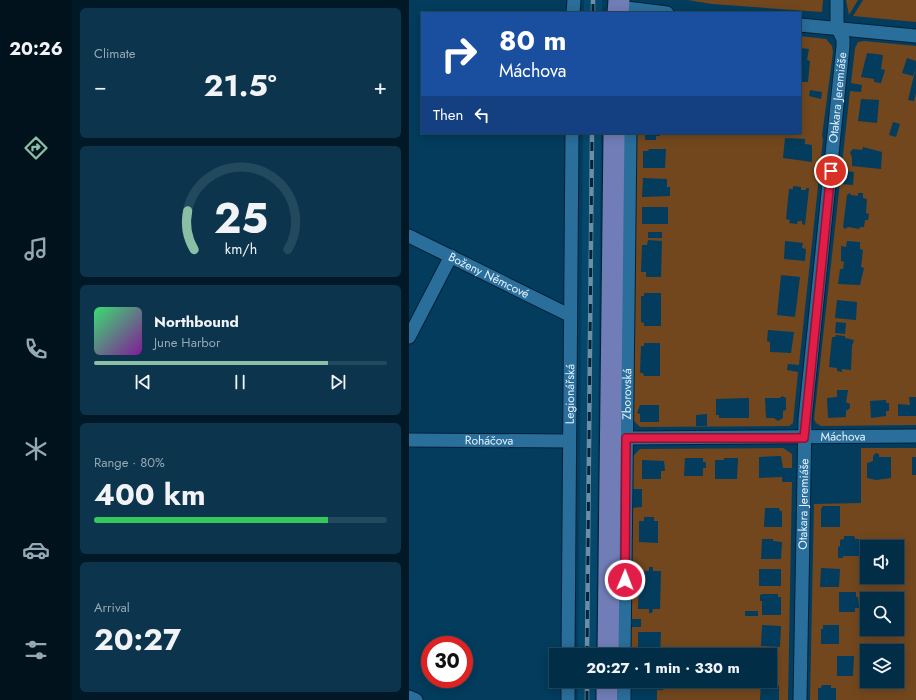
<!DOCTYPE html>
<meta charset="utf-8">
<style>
body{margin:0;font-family:Jost,sans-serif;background:#0c354d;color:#f1f3f6;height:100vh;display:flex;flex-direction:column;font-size:15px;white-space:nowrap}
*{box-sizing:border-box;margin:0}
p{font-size:13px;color:#96a8b3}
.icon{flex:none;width:22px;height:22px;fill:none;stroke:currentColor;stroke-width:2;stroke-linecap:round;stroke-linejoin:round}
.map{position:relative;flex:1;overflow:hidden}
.details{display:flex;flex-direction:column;gap:8px;padding:8px;background:#011926;width:337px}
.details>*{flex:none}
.guide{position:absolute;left:12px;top:12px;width:380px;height:122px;border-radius:0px;box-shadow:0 2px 10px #0003,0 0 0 1px #23495f;background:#1a4fa0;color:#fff;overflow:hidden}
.buttons{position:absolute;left:451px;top:540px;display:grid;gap:8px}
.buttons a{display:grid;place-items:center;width:44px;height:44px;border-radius:0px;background:#022d46;box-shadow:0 2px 10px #0003,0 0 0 1px #23495f;font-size:20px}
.speed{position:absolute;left:12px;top:636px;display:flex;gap:8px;font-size:20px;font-weight:700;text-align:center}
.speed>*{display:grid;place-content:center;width:52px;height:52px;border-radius:50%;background:#022d46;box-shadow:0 2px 10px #0003,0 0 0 1px #23495f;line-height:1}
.speed .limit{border:6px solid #d22;background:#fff;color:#111}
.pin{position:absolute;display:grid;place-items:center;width:34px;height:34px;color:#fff;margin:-17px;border:2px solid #fff;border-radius:50%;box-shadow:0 1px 4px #0007}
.me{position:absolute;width:44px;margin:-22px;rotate:1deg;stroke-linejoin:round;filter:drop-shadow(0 0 3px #0008)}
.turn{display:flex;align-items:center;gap:14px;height:84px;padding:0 12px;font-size:18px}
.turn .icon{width:52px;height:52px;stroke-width:2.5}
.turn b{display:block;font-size:28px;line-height:34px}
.then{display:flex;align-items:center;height:38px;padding:0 12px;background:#0003;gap:8px;font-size:15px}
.big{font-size:30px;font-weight:700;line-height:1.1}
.details .tile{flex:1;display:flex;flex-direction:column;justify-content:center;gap:6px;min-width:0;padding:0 14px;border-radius:6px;background:#0c354d}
.details .dial{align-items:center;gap:0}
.dial svg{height:104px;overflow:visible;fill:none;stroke:#23495f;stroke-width:7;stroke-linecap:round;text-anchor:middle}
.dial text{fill:#f1f3f6;stroke:none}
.song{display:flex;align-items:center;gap:12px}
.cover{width:48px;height:48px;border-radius:6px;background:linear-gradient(135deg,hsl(140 70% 55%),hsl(290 70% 35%))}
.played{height:4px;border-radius:2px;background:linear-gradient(90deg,#8abfa5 80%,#23495f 80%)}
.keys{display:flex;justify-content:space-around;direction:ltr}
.heat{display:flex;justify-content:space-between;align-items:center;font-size:22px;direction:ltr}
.charge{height:6px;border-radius:3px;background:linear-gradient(90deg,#34c759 80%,#23495f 0)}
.trip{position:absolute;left:140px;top:648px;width:228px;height:40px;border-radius:0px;background:#022d46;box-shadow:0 2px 10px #0003,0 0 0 1px #23495f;font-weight:700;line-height:40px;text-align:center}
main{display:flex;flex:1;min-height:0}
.tabs{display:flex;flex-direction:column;width:72px;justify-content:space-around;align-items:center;background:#01121c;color:#96a8b3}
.tabs .icon{width:28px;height:28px}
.tabs .active{color:#8abfa5}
.tabs b{font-size:18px;color:#f1f3f6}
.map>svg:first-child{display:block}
.built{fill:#06486c}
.green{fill:#72471e;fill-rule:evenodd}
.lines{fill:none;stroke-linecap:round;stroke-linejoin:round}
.street-casing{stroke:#002239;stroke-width:15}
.primary-casing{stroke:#002239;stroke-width:23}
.street{stroke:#2a6e9b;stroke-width:13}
.primary{stroke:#717db7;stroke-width:21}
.rail-casing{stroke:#6a8fa6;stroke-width:4.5}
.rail{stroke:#062235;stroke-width:3;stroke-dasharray:9;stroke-linecap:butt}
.route-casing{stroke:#92132f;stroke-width:10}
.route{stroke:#e11d48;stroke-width:7}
.labels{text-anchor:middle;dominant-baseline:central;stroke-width:4;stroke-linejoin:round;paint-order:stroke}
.street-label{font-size:12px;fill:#e6f3fe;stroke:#062235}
</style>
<main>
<nav class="tabs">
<b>20:26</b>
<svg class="icon active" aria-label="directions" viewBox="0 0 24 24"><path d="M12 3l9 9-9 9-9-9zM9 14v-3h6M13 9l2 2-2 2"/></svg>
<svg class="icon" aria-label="music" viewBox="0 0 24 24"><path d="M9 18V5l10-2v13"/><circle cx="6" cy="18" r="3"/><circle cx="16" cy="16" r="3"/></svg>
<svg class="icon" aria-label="phone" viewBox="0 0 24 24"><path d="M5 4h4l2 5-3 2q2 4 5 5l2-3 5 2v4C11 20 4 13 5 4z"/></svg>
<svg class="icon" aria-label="climate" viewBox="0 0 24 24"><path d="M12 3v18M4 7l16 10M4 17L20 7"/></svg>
<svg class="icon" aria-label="car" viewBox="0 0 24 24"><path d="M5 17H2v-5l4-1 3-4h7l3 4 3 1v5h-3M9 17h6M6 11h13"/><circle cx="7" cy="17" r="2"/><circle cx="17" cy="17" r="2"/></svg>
<svg class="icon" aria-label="filters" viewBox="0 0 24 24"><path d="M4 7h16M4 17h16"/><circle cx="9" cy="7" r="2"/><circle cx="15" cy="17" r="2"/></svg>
</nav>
<section class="details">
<div class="tile"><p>Climate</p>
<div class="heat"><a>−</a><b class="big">21.5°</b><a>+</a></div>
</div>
<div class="tile dial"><svg viewBox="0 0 100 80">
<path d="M14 69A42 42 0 1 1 86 69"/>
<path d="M14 69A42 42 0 0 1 9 39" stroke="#8abfa5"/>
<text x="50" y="56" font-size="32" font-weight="700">25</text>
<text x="50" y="72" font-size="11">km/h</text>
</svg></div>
<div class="tile">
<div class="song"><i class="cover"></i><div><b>Northbound</b><p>June Harbor</p></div></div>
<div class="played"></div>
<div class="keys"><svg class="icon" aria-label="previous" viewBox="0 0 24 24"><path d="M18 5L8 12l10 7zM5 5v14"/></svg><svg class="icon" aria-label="pause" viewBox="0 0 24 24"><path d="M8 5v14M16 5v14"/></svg><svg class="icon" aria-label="next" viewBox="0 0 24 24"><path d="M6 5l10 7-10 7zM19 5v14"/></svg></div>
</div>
<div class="tile"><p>Range · 80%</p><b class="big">400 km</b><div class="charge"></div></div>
<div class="tile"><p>Arrival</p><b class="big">20:27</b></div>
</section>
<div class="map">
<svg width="507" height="700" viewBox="0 0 507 700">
<rect width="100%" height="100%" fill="#033c5d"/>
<path class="built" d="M175,0H193V13H175Z
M174,133H192L187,655H169Z
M169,681H187V700H169Z"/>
<path class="green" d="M279,0H414L413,12L303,4Z
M437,0H449L440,15Z
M454,0H507V22L444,16Z
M391,36L417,39L423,46L424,52L413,136L414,139L390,365L379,364L378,370L389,372L384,423L380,426L231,427L222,418L225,133H236V140H247V136H251V133H391V82H399L401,61L398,60L400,49L391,48ZM401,90L413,92L412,99L400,96ZM376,138L396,139V144L403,145V162L374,158ZM240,149H257L256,168H234V151H239ZM234,178L258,179V187H261V196L233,197ZM384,186L392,187V190H397V188H400L396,225L393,224V221H389L388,224L380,223L381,220L377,219L380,189H384ZM233,207H259V224H233ZM239,232H253V238H239ZM239,240L253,241L252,277H237V272H232L233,245H238ZM376,241L394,243L393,248L397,249L396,261L375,259ZM372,275L391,277L386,317L368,315ZM235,293H252V326H235V323L232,322V296H235ZM359,330L385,332L382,353L361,352V342L358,341ZM235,343H251V376H235L234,373H231L232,346H235ZM373,396L377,398V410L374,411V418L369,421L365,418H357L356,398H371ZM340,398V418H310V415H307V399ZM231,405H250V422H231V414L228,413ZM298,414V426H287V415Z
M455,41L507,46V61L498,58L493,73L504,76L507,67L499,100L505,101L507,93V397H500L501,405L489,404V416H507V425L412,426L407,423L405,419L441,91L452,92L453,85L442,83L446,48L449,42ZM458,53L474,55L472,69L476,70L472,83L465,82V79L452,77ZM452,99L470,100L468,123L449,121ZM484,122L491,124L487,137L480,135ZM454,147L473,152L472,169L443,166V158L441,152L444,149L453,150ZM434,171L445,172L444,185L432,184ZM441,193L442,195L449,196V193H454V198L458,199L457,213L460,214L459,220H456L455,227H451L450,229L439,227L436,229L434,227L438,195ZM438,241L451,242V249L454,250L452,267L455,268L451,285L429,284L431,269H434L435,262L432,261V246L437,247ZM428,300L448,302L447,320L426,318ZM427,322L437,323L436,334L426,333ZM427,335L436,336V338L445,340L443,346L442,370L433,369V372L428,371V368L420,367L423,337H426ZM428,390H439L437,402L441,404V408L437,411V417L419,418L418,398L428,397ZM477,400V403H480V411H477V416L462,418L461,401Z
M374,448L383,454V468H374L372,456L350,457V478L373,477V482H383L379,700H370V686L368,685V683L352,682L351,700H248V690H254V682L219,681H361V655H357V652H339V655H251L252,632H229V655H220V627H232V619H220L221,508L233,507V489H221L222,458L231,449ZM276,458H294V462H297V468H294V476H275ZM315,458H329L328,479H306V460H315ZM233,460L255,461L256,471H252V479H233ZM356,508H370L371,511H373V527H355ZM235,517H245V521H249V543L230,542V521H235ZM353,539H364V541L373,542L372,559H352ZM240,567H244V571H252L251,609H244L243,613H240V609H229L230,571H240ZM350,569H372V586H350ZM354,594H369V597H372V615H353V601H351V595ZM336,611H349V616H336ZM353,625L372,626L371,647L352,646Z
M452,448H507V457H503V475H507V700H427V688H422V685H413L412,688H409V700H401L405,504L452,503ZM467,453L470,454V457H482V478L467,480L458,478V463L464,461V456ZM414,506H431V527H412V509ZM435,536H445L446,539H450V556H434V558H429V547L431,546V540L435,539ZM458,547H488V577H458ZM412,568L431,569L430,587H411ZM430,592H447V597H449L450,608H446V612H430ZM458,599H488V605H495V627H488V629H458ZM412,625H430V644H412V629H414V625ZM458,651H488V681H458ZM428,656H445L444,676H428Z"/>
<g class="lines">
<defs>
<g id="street">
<path d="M209,7L258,13"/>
<path d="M164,13L165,0"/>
<path d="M391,25L507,36"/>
<path id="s1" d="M0,236L160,315"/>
<path d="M0,337L42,256"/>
<path id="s2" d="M217,438L507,436"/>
<path id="s3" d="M0,440L160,441"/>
<path id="s4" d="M159,655L163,133"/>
<path id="s5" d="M215,655L221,133"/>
<path d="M0,697L7,700"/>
<path d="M159,700V681"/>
<path d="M215,700V681"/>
<path id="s6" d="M391,700L396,419L434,46V39L428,27V0"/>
</g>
<path id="primary" d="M209,13L210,0
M199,655L205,133
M198,700V681"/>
</defs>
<use href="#street" class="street-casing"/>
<use href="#primary" class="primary-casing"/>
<use href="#street" class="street"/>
<use href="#primary" class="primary"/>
<defs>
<path id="rail" d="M184,13V0
M178,655L183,133
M178,700V681"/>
</defs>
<use href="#rail" class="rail-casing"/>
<use href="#rail" class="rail"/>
</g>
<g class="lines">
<defs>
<path id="route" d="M216,580L217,438H395L422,171"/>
</defs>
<use href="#route" class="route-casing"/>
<use href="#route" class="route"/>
</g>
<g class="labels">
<g class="street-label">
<text stroke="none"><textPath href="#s6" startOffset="604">Otakara Jeremiáše</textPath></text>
<text stroke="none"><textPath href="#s1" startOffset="89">Boženy Němcové</textPath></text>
<text stroke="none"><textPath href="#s4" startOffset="261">Legionářská</textPath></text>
<text stroke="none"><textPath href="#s5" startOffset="261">Zborovská</textPath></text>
<text stroke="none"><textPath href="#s2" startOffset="217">Máchova</textPath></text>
<text stroke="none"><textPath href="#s3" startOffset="80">Roháčova</textPath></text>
<text stroke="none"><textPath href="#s6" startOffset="196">Otakara Jeremiáše</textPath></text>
</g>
</g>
</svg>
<div class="buttons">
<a><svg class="icon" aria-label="sound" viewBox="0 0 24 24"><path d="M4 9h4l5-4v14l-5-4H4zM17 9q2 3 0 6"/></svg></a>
<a><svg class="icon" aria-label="search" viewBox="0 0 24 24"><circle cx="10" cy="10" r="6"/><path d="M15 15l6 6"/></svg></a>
<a><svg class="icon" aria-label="layers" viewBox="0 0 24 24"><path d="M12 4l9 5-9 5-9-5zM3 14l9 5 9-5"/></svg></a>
</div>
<div class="speed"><div class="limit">30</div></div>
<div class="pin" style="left:422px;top:171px;background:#d93025"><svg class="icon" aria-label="arrive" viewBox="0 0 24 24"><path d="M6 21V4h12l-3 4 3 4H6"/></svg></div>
<svg class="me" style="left:216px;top:580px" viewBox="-20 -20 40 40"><circle r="17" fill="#e11d48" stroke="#fff" stroke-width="3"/><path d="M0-11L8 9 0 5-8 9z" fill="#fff"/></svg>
<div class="trip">20:27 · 1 min · 330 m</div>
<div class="guide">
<div class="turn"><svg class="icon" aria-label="right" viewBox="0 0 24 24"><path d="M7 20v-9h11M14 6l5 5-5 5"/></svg><div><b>80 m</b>Máchova</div></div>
<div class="then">Then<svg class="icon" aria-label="left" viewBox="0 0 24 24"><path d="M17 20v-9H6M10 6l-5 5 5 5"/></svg></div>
</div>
</div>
</main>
